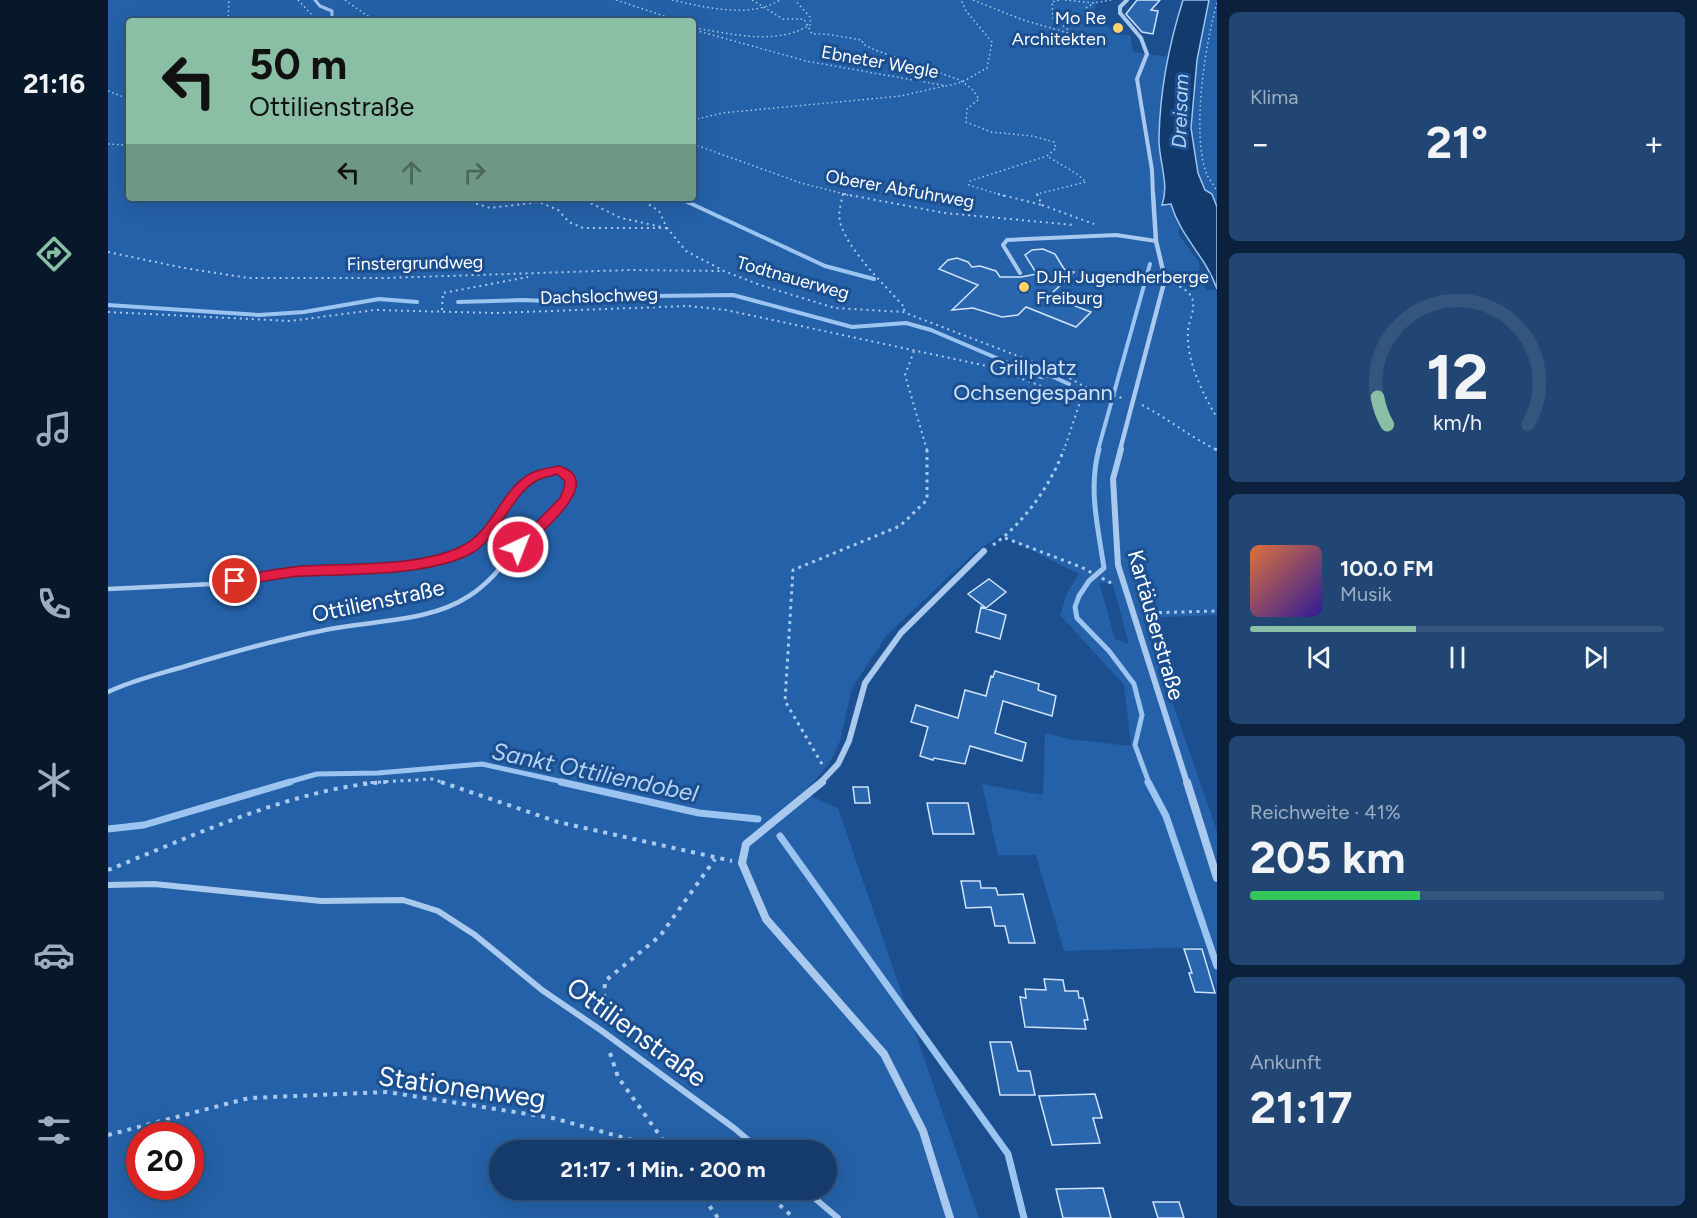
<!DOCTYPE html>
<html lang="de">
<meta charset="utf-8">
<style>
body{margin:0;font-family:Figtree,sans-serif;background:#214673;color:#f1f3f6;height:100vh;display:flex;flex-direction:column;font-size:22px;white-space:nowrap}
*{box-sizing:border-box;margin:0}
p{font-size:20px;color:#9dadc1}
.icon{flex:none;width:33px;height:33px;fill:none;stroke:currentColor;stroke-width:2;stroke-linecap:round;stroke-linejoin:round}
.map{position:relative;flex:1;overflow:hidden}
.panel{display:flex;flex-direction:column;gap:12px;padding:12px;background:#0b203b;width:480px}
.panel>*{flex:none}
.hud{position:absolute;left:18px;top:18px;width:570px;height:183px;border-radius:6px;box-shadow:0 6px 24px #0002,0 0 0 2px #33557e;background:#8abfa5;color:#111;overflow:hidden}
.speed{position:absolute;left:18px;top:1122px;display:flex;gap:12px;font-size:30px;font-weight:700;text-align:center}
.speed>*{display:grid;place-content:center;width:78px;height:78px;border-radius:50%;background:#143b6b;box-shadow:0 6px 24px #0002,0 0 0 2px #33557e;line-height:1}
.speed .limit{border:9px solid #d22;background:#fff;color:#111}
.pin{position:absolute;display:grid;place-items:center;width:51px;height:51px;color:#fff;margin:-26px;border:3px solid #fff;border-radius:50%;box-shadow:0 2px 6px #0007}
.me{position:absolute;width:66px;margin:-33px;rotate:43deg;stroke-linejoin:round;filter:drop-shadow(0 0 4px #0008)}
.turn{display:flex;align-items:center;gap:21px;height:126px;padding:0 24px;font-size:27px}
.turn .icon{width:78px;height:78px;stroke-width:2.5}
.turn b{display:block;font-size:42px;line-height:51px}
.lanes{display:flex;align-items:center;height:57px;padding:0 24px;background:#0003;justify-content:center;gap:30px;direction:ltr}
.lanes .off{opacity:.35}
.big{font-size:45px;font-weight:700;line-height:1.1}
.panel .widget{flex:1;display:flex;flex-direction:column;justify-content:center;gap:9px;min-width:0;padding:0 21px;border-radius:9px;background:#214673}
.panel .dial{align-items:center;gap:0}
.dial svg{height:156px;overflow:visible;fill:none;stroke:#33557e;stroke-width:7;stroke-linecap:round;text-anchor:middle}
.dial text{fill:#f1f3f6;stroke:none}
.song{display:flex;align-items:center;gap:18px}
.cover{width:72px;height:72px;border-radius:9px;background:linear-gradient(135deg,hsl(20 70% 55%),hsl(250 70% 35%))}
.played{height:6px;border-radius:3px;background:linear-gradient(90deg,#8abfa5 40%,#33557e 40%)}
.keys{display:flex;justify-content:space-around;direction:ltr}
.heat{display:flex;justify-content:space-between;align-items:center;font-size:33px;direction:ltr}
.charge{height:9px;border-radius:4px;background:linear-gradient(90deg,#34c759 41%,#33557e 0)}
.trip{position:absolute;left:381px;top:1140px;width:348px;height:60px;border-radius:30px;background:#143b6b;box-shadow:0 6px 24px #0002,0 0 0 2px #33557e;font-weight:700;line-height:60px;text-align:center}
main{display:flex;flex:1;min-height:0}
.tab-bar{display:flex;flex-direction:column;width:108px;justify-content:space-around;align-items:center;background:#08182b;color:#9dadc1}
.tab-bar .icon{width:42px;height:42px}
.tab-bar .active{color:#8abfa5}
.tab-bar b{font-size:27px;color:#f1f3f6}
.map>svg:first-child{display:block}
.green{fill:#2461a8;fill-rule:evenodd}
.water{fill:#123a6d;stroke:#9cc4f0;stroke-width:1.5}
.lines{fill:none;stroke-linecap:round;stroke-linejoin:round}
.stream-far3{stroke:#9cc4f0;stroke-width:3}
.stream-far2{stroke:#9cc4f0;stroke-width:4}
.stream-far1{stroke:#9cc4f0;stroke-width:5}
.stream{stroke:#9cc4f0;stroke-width:7}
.building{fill:#2a66ad;stroke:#cfe3fa;stroke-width:1.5}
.path-far3{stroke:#a9c9ee;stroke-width:1.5;stroke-dasharray:1.5 3;stroke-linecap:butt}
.path-far2{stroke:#a9c9ee;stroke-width:2;stroke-dasharray:2 4;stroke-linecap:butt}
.path-far1{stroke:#a9c9ee;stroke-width:3;stroke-dasharray:3 4.5;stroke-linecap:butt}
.path{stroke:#a9c9ee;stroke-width:4;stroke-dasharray:4 6;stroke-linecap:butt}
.lane-far2{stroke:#a9c9ee;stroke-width:4}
.lane-far1{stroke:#a9c9ee;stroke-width:4.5}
.lane{stroke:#a9c9ee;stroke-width:6}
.street-far3{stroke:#a9c9ee;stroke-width:4}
.street-far2{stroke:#a9c9ee;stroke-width:4.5}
.street-far1{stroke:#a9c9ee;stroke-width:6}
.street{stroke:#a9c9ee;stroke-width:8}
.route{fill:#e11d48;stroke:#92132f;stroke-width:1.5}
.poi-dot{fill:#ffd166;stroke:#1b4f8f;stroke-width:2}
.labels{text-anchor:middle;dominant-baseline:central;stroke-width:6;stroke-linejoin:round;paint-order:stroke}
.far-poi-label{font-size:18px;fill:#fff;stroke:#1b4f8f;text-anchor:end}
.far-street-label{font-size:18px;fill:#fff;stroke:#1b4f8f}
.far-water-label{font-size:20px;font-style:italic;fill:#b5d3f5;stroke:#1b4f8f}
.park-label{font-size:22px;fill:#cfe3fa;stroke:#1b4f8f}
.street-label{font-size:22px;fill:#fff;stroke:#1b4f8f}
.water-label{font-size:24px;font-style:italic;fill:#b5d3f5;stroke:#1b4f8f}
.near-street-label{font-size:27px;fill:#fff;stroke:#1b4f8f}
</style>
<main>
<nav class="tab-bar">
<b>21:16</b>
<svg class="icon active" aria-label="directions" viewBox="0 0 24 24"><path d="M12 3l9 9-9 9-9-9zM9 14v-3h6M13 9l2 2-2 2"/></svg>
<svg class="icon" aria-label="music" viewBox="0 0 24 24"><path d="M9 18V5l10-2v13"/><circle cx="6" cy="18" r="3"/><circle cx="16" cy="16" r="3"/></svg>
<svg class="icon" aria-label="phone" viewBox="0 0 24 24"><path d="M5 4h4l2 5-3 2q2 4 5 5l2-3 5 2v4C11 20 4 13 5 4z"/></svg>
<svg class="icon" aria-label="climate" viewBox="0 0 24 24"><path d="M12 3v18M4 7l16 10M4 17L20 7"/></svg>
<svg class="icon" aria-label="car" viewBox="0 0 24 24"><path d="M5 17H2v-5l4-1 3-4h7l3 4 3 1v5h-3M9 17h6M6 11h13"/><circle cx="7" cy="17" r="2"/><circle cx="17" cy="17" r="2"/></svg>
<svg class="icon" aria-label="filters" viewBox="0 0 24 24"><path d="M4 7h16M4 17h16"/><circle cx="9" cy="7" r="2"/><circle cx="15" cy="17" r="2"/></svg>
</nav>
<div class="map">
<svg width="1109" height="1218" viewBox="0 0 1109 1218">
<rect width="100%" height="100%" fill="#1b4f8f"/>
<path class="green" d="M0,0H990L986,11L1007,34L1022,35L1025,52L1062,57C1056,83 1052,109 1051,136C1050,159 1063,183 1055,205L1058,206L1063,204L1071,227V235L1092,264C1089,276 1093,280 1099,290H1109V615L1035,618L1109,831V992L1095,947L956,951L928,855H890L874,784L935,795L937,733L961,739L1023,746L1016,685L952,615L959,593L971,574L893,535L866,553L779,635L744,688L732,741L721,764L696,793L730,808L871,1218H0ZM21,21H585V198H21ZM991,582L1005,585L1021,644L1007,639ZM32,1136H82V1186H32ZM392,1150H718V1190H392Z
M1101,0H1109V207L1104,194L1097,190L1093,182L1086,159L1083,128L1089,60Z"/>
<path class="water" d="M1075,0H1101L1089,60L1083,128L1090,173L1097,190L1104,194L1109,207V289C1097,255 1073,238 1063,204L1054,205C1062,183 1050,160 1051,137C1052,91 1061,44 1075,0Z"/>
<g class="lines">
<path class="stream-far3" d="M207,0L212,6L224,11V21"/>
<path class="stream-far2" d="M571,198L717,266L766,279
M350,302L415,300L461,302L545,296L625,295L744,327L798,323L823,330L933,377L941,375L961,384
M0,305L151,315L196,312L271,299L309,302
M990,450L1042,264"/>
<path class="stream-far1" d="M991,449C980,489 990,527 996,568L981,581L971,596L967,607L969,618L1001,651L1026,684L1034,715L1027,745L1041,783
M177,783L209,774L270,773L374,764L460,783"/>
<path class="stream" d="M453,782L591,813L650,819
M1040,782L1058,816L1109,966
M0,829L36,825L182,782
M672,836L900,1154L916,1218"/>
</g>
<path class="building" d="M1029,0H1052L1043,10L1050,11L1045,34L1034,32L1018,14Z
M935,249L947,254L956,269L966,272L941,296L983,312L968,327L918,307L910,315L894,317L865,308L844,310L870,285L831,269L840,260L849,258L860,262L864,267L872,266L888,271L892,277H913L929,274L917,255L924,250Z
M881,579L898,592L878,608L860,594Z
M873,607L898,615L892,639L868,632Z
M887,671L931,684L930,690L948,696L944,716L895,701L887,733L918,743L914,761L862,746L857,764L826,758L825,760L812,756L820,727L803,722L808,705L850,718L857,690L878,696L883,676L885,677Z
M745,787H760L762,803H747Z
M819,803H860L866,834H825Z
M853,881H872L873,888H888L890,895L915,894L927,943H901L897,926H887L883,907L858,908Z
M1076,949H1094L1107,993L1087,992L1081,973H1084Z
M936,979L955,980L957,991H970L971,998H975L980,1020H976L978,1029L917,1027L912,997L918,998L917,989L938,990Z
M882,1042H903L910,1071H922L927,1095H892Z
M987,1094L994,1118H985L992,1143L944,1145L931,1096Z
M995,1188L1003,1218H955L948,1189Z
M1045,1202H1071L1076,1218H1050Z"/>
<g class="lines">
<path class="path-far3" d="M190,0L203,14L204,21
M237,0L267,21
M508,0L571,21
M564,0C597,7 641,19 672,0
M644,0L675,19H696L704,34H718L754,40L755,44L767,50L852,80L864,89L871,99L859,109L858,122L883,132L924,136L946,142L948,148L939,156L969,174L978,182L929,194L930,196
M865,0L915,20L967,35L945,18L944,2L951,0
M957,0L986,3L1003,0
M1109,3C1097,44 1083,135 1099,175C1102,180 1106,186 1109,191
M978,8L986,3
M120,21L121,0
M585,26L590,31L698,61L839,86L854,82L879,68L884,42L858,11L853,0
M587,28C624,34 670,46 703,24L702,17L687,0
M0,91L21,99
M585,120L614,113L793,96L837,86
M0,144L21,145
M585,144L693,183L744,196
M896,196L861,185L862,181L939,156"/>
<path class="path-far2" d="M735,194C733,203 730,213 732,222C740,251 777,285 797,308L795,312
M736,194L837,213L966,225
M890,194L934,205
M929,194L934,205L986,224
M351,198L382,208L431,202L450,210L461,222L475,228H559
M472,198L513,218L554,227
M531,198L551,211L559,228L578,251L616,271L652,285L727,308L795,312L949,371L977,387L956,450
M0,252L76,268L141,278H278L521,270L614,271
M1066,284C1073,287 1081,291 1084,298C1088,309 1081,320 1080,330C1078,361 1094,392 1109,418
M334,310L335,293L420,277
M0,312L182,321L266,310L388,313L580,306L618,310L879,366L971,400
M806,351L797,375L819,450
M977,387L1014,398
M1034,405C1061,419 1082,437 1109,450"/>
<path class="path-far1" d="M1107,449L1109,450
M897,538L973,567L1005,584
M885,545C916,523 943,485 956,449
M1036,613L1109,611
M714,764L677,701L685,570L792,526L819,500V449
M255,783L324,779L337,783"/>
<path class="path" d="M333,782L450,822L624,861
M0,870C85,836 186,788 278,782
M495,1018L497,981L552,936L607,859
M502,1053L510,1077L562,1150
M0,1135L141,1098L279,1092L445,1118L560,1150
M590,1190L610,1218
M646,1190L665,1199L686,1218"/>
<path class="lane-far2" d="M912,273L895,245L899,240L1008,235L1048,241"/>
<path class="lane-far1" d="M0,589L105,584L193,571L263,569L336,559L360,549L378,534L411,489L426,477L451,470L462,482C463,502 440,515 427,528C405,550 388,579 361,596C323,621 272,620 228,628C177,637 128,651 78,666C52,674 25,680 0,692"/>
<path class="lane" d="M0,885L46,884L213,901L295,900L330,911L367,935L434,990L494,1031L626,1128L652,1150
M697,1190L730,1218"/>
<path class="street-far3" d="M1019,0L1012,7V13L1033,38L1039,54L1029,79L1044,170L1045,196"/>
<path class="street-far2" d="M1012,450L1057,279L1048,241L1045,194"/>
<path class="street-far1" d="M1013,449L1005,479L1010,565L1079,783
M712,783L730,764L741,741L757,683L793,633L876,551"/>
<path class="street" d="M714,782L638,844L634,863L658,919L776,1054L815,1131L842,1218
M1079,782L1109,878"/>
</g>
<path class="route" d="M451,466C500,480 431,534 415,550H406L404,547L452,498L456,488L457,481L449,474C444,476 437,477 432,479C405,490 392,537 364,553C323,576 242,574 196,576C173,577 150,583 127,586L121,581L127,576C150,573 173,568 195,566C242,563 310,567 352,547C384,533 392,492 420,475C428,469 441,468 451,466Z"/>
<g class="poi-dot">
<circle cx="1010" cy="28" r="6"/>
<circle cx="916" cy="287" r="6"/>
</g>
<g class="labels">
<g class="far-poi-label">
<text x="998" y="18">Mo Re<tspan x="998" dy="21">Architekten</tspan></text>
<text x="928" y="277" text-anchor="start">DJH Jugendherberge<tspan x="928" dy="21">Freiburg</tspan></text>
</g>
<g class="far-street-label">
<text transform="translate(772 62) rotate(10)">Ebneter Wegle</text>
<text transform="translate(792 189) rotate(10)">Oberer Abfuhrweg</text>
<text transform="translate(307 263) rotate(-1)">Finstergrundweg</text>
<text transform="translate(685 278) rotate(16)">Todtnauerweg</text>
<text transform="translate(491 296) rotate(-2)">Dachslochweg</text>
</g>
<g class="far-water-label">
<text transform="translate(1072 111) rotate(-88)">Dreisam</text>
</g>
<g class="park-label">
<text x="925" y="367">Grillplatz<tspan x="925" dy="25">Ochsengespann</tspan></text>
</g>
<g class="street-label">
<text transform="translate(270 601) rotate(-12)">Ottilienstraße</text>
<text transform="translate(1048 625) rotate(74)">Kartäuserstraße</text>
</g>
<g class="water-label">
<text transform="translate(487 772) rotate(12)">Sankt Ottiliendobel</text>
</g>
<g class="near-street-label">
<text transform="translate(529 1032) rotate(36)">Ottilienstraße</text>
<text transform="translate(354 1087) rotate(8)">Stationenweg</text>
</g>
</g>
</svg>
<div class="speed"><div class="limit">20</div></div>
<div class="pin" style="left:127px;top:581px;background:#d93025"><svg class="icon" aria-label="arrive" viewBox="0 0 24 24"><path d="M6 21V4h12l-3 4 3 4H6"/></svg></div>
<svg class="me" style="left:410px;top:547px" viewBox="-20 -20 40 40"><circle r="17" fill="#e11d48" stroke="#fff" stroke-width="3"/><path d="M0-11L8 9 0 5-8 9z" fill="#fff"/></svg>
<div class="trip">21:17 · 1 Min. · 200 m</div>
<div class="hud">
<div class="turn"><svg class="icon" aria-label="left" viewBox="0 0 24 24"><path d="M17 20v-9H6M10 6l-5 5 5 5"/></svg><div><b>50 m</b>Ottilienstraße</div></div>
<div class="lanes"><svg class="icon" aria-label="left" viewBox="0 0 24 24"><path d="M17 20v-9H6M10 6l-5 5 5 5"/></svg><svg class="icon off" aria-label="ahead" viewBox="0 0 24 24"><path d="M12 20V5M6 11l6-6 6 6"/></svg><svg class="icon off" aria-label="right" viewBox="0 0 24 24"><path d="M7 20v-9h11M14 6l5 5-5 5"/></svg></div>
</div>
</div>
<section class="panel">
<div class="widget"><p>Klima</p>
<div class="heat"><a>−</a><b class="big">21°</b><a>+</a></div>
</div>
<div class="widget dial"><svg viewBox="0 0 100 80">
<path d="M14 69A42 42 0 1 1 86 69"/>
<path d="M14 69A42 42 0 0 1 9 55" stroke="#8abfa5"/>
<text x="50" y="56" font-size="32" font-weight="700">12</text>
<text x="50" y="72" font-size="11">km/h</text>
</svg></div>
<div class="widget">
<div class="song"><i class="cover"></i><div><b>100.0 FM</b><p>Musik</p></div></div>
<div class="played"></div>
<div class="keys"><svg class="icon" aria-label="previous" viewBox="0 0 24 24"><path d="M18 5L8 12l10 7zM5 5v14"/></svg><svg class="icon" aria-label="pause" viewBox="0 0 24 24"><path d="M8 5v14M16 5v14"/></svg><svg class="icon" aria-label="next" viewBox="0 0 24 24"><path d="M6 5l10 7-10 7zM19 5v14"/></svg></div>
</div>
<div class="widget"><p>Reichweite · 41%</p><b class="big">205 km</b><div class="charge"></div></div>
<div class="widget"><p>Ankunft</p><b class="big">21:17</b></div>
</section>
</main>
